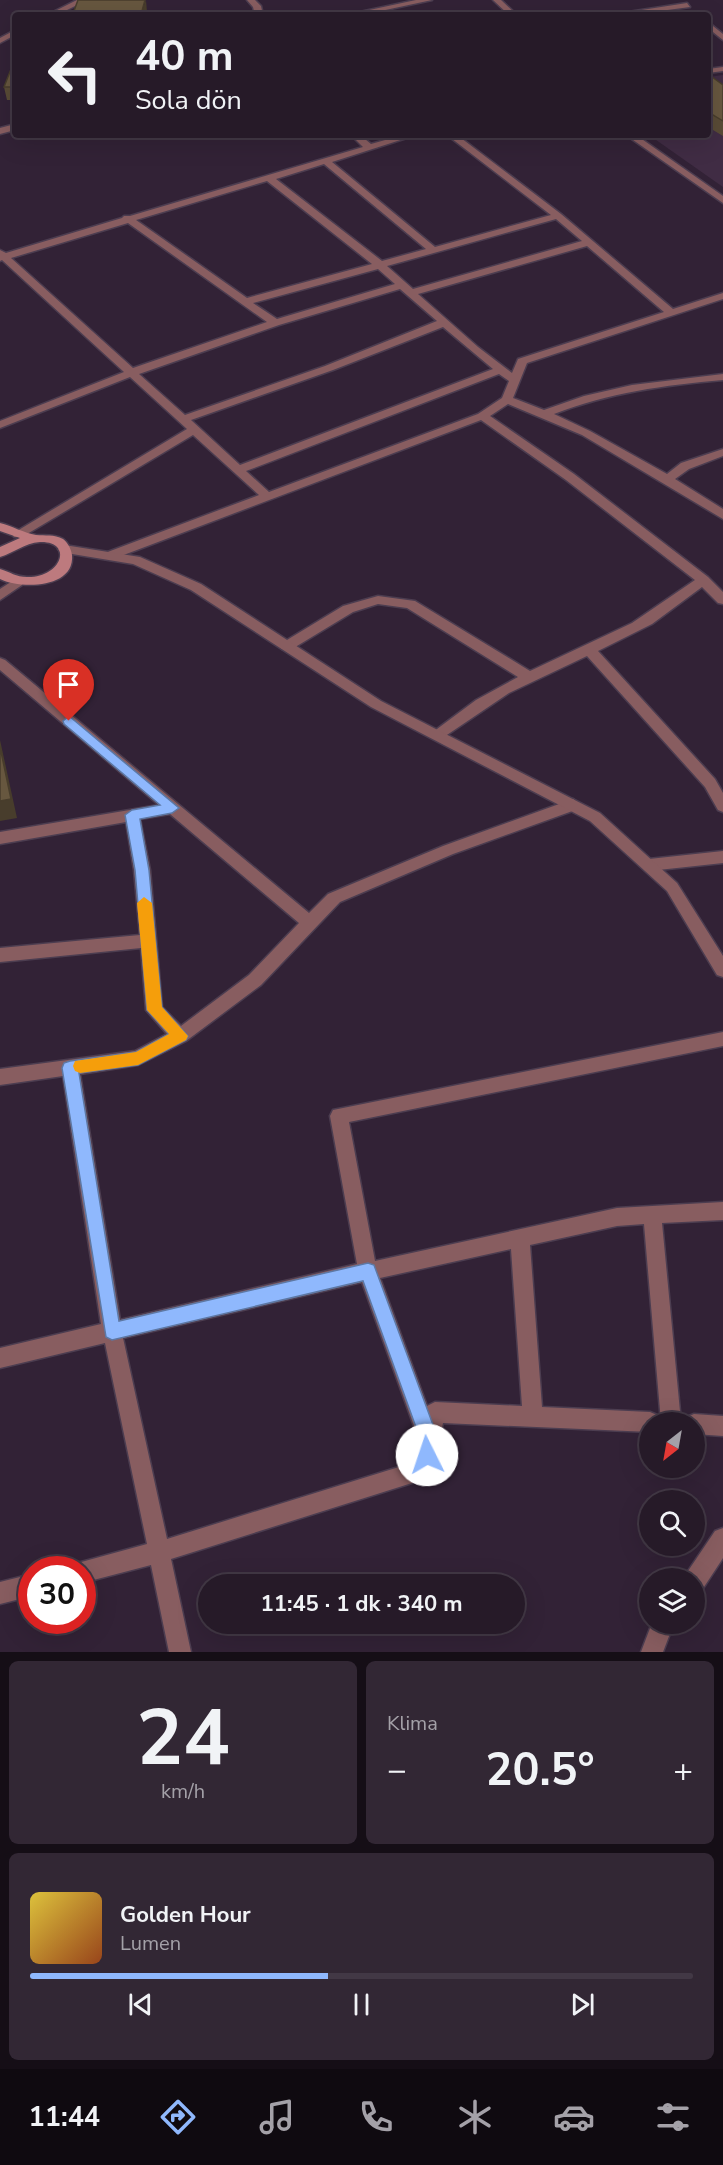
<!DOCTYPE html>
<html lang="tr">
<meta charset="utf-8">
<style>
body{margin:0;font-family:"Nunito Sans",sans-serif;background:#322734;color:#f1f3f6;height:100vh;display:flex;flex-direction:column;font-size:22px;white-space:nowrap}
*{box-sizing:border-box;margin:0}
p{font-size:20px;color:#a4a1a8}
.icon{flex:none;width:33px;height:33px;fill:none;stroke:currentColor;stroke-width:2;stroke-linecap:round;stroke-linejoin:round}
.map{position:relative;height:1652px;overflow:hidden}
.sheet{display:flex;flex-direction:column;gap:9px;padding:9px;background:#150e16;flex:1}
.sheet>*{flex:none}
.top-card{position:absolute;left:12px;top:12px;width:699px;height:126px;border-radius:6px;box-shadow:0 6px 24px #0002,0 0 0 2px #423845;background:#261a28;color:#f1f3f6;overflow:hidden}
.needle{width:39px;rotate:211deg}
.controls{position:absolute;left:639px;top:1412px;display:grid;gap:12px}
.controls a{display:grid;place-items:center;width:66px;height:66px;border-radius:50%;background:#261a28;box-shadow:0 6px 24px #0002,0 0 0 2px #423845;font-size:30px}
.speed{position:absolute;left:18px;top:1556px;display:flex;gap:12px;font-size:30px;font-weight:700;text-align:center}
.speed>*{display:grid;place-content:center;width:78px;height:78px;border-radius:50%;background:#261a28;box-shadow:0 6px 24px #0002,0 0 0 2px #423845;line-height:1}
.speed .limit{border:9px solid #d22;background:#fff;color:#111}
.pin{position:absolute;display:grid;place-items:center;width:51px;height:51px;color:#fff;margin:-62px -26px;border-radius:50% 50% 50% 0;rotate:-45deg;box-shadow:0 0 6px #0007}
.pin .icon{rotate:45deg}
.me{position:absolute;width:66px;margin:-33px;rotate:356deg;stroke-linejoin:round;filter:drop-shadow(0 0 4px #0008)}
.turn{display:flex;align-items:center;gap:21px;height:126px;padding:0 24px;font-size:27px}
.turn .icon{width:78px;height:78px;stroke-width:2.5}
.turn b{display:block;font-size:42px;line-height:51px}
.big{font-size:45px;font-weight:700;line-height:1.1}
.sheet .card{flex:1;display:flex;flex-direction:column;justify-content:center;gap:9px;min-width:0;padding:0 21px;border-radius:9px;background:#322734}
.sheet .dial{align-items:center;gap:0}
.dial b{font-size:78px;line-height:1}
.song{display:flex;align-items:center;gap:18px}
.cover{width:72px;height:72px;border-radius:9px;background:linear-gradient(135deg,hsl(50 70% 55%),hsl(20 70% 35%))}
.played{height:6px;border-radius:3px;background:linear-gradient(90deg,#8fb8fd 45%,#423845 45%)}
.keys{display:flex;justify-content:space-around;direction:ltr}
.heat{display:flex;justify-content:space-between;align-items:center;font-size:33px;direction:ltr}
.sheet .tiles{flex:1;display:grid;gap:9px;grid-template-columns:1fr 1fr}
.card:last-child{grid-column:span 2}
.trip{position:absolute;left:198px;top:1574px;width:327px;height:60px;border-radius:30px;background:#261a28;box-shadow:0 6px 24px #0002,0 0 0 2px #423845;font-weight:700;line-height:60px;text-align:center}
.tabs{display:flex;height:96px;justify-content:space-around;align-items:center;background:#0f0a10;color:#a4a1a8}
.tabs .icon{width:42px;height:42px}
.tabs .current{color:#8fb8fd}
.tabs b{font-size:27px;color:#f1f3f6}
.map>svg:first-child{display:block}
.built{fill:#402c44}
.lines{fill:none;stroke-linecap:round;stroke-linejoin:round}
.minor-casing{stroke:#4c3d50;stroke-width:3}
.tertiary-casing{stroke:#4c3d50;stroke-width:3}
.secondary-casing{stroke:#4c3d50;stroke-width:3}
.minor{fill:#885d60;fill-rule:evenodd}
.tertiary{fill:#885d60;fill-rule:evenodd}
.secondary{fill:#bd7a7e;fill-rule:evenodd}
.wall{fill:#594b36}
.shaded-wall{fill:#483d2c}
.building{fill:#67573f;stroke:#483d2c;stroke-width:1.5}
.route{fill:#8fb8fd;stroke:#5d78a4;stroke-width:1.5}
.slow{fill:#f59e0b}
</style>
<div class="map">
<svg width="723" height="1652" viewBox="0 0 723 1652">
<rect width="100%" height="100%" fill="#322236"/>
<path class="built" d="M723,75V187L649,135H708V77Z"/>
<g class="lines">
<defs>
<path id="minor" d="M77,0H87L57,15H47Z
M247,0H255L261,6L263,15H255L253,7Z
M416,0H432L362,15H346Z
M493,0H501L517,15H509Z
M687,3L690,7L630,15H609Z
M708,22L723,34V40L708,28Z
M15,30V35L0,43V38Z
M723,67V71L708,73V69Z
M15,124V130L0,134V128Z
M351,135H360L371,144L403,135H416L332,162L435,247L551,215L447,135H457L561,214L673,309L723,293V299L527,363L513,398L544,410L584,396L632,385L723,374V380C665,385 608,393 554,414L590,431L667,474L681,463L723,449V456L689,469L675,479L723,509V519L582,435L508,404L490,416L574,474L708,577L723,592V604L718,603L702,587L652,624L598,651L715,779L723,793V812L718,810L705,787L587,656L509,693L438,741L431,736L433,732L476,700L518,677L407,608L378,604L353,612L292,649H282L280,646L282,643L343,606L378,596L415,601L530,671L632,623L695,580L566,480L481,420L113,559H105V553L259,495L193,435L22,537H14L12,534L187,429L130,377L0,428V421L124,372L2,260L0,261V250L6,253L122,218L124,216H130L363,147ZM324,164L426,249L382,261L276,179ZM267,181L372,264L247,298L136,220ZM556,219L582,241L413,289L387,266ZM128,223L267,322L133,368L11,258ZM587,246L664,312L518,359L512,373L478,347L418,294ZM378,269L395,284L277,319L253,303ZM400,289L437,321L325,366L185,415L139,374L279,325ZM443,327L493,369L240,465L191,420L333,370ZM499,374L509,381L502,398L478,414L269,492L246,471Z
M626,135H636L723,196V203Z
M0,658L5,660L309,913L328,894L443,846L573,799L580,805L578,809L453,854L340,902L261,985L186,1041L138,1065L80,1074L120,1320L357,1264L330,1116L333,1110L723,1032V1046L349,1122L375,1261L617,1208L723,1202V1220L662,1223L681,1422H661L644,1224L617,1226L530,1245L542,1407L650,1412L657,1415L660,1422H650V1432L443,1423L431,1477L171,1559L191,1652H169L151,1565L82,1583V1569H72L74,1564L147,1544L105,1343L0,1368V1348L101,1324L63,1076L0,1085V1069L135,1051L167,1034L146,1010L141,948L0,962V948L140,935L134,870L126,822L0,844V832L159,805L0,670ZM170,814L299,923L249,975L181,1026L162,1007L150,870L140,819ZM511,1249L522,1406L435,1402L427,1406L380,1278ZM362,1282L419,1440L415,1462L167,1539L123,1338Z
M723,851V863L649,871L644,869L641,865L644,861L649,859Z
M694,1414L723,1416V1436L694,1434V1422H685L687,1417Z
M32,1574V1596L0,1604V1582Z"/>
<path id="tertiary" d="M64,545L140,557L201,584L381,701L600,813L677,883L723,956V977L717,975L667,891L590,821L371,707L191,590L133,564L60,552L58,549Z
M17,578L22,579L23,582L22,585L0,600V589Z
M723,1528V1558L702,1590L694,1593V1578H685L686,1574L715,1531Z
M652,1623H674L663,1652H641Z"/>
<path id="secondary" d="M0,523C12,526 24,533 36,535C45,536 54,534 63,539C68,543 71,549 72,555C75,589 20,589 0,579V569C10,572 16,577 27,577C62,578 74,541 40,542C24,543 14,553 0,557V547L20,538L0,531Z"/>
</defs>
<use href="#minor" class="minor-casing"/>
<use href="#tertiary" class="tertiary-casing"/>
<use href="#secondary" class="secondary-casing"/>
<use href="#minor" class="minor"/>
<use href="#tertiary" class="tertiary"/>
<use href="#secondary" class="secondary"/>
</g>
<path class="wall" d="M15,59V100H7L4,87Z
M708,74L723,85V136L708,127Z"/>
<path class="shaded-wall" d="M146,0L147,12L142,11Z
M0,740L17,818L0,821Z"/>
<path class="building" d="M78,0H145L142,11H156L155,15H32L34,11H74Z
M15,59V87H4Z
M708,74L723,85V121L708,112Z
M0,747L11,799L0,801Z"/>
<path class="route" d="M69,716L179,808L172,813L140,819L149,870L162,1007L188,1036L186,1040L138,1065L79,1073L119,1321L368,1263L374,1265L439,1441L434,1462L427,1465L420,1462L418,1455L421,1441L363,1281L112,1340L106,1337L62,1068L64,1063L70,1061L136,1052L169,1034L147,1010L135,870L125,815L132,810L160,805L64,724L63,721Z"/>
<path class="slow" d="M144,897L152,903L162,1007L188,1036L186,1040L138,1065L80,1073L75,1071L73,1066L75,1061L136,1052L169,1034L147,1010L137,903Z"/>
</svg>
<div class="controls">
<a><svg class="needle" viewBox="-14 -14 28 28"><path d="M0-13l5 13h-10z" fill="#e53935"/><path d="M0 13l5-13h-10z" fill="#a4a1a8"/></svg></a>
<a><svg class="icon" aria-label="search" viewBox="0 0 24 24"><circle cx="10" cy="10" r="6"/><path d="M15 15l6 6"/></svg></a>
<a><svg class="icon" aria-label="layers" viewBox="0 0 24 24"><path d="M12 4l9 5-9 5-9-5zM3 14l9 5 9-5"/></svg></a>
</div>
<div class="speed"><div class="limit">30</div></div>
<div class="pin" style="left:69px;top:721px;background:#d93025"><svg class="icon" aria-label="arrive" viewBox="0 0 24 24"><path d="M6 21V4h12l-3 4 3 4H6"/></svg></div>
<svg class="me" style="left:427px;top:1455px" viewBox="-20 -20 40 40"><circle r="19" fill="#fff"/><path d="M0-13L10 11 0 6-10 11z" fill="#8fb8fd"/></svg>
<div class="trip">11:45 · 1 dk · 340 m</div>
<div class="top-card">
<div class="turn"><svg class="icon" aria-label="left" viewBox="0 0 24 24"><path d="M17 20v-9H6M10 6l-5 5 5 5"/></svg><div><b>40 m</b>Sola dön</div></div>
</div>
</div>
<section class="sheet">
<div class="tiles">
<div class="card dial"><b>24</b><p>km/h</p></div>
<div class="card"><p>Klima</p>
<div class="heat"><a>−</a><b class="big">20.5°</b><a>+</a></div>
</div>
<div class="card">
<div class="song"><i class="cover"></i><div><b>Golden Hour</b><p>Lumen</p></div></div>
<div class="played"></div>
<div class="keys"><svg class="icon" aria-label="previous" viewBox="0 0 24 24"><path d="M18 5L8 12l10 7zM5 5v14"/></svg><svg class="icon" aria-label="pause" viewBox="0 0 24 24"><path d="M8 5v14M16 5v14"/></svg><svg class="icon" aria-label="next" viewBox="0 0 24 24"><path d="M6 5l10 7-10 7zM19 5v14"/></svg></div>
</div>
</div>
</section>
<nav class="tabs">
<b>11:44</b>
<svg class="icon current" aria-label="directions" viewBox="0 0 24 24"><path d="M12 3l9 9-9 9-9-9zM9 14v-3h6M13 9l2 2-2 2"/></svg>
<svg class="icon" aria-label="music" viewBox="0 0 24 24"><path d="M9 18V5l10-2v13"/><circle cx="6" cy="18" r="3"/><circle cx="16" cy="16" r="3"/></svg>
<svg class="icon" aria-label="phone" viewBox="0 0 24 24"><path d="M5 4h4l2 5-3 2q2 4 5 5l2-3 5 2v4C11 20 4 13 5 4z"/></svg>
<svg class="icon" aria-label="climate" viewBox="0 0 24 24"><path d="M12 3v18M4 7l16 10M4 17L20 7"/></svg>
<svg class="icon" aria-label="car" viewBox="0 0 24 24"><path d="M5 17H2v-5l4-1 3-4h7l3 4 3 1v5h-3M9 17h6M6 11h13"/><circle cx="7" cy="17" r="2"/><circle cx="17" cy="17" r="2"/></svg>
<svg class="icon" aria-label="filters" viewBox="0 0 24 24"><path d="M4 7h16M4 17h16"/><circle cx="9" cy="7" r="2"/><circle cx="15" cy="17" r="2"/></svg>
</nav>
